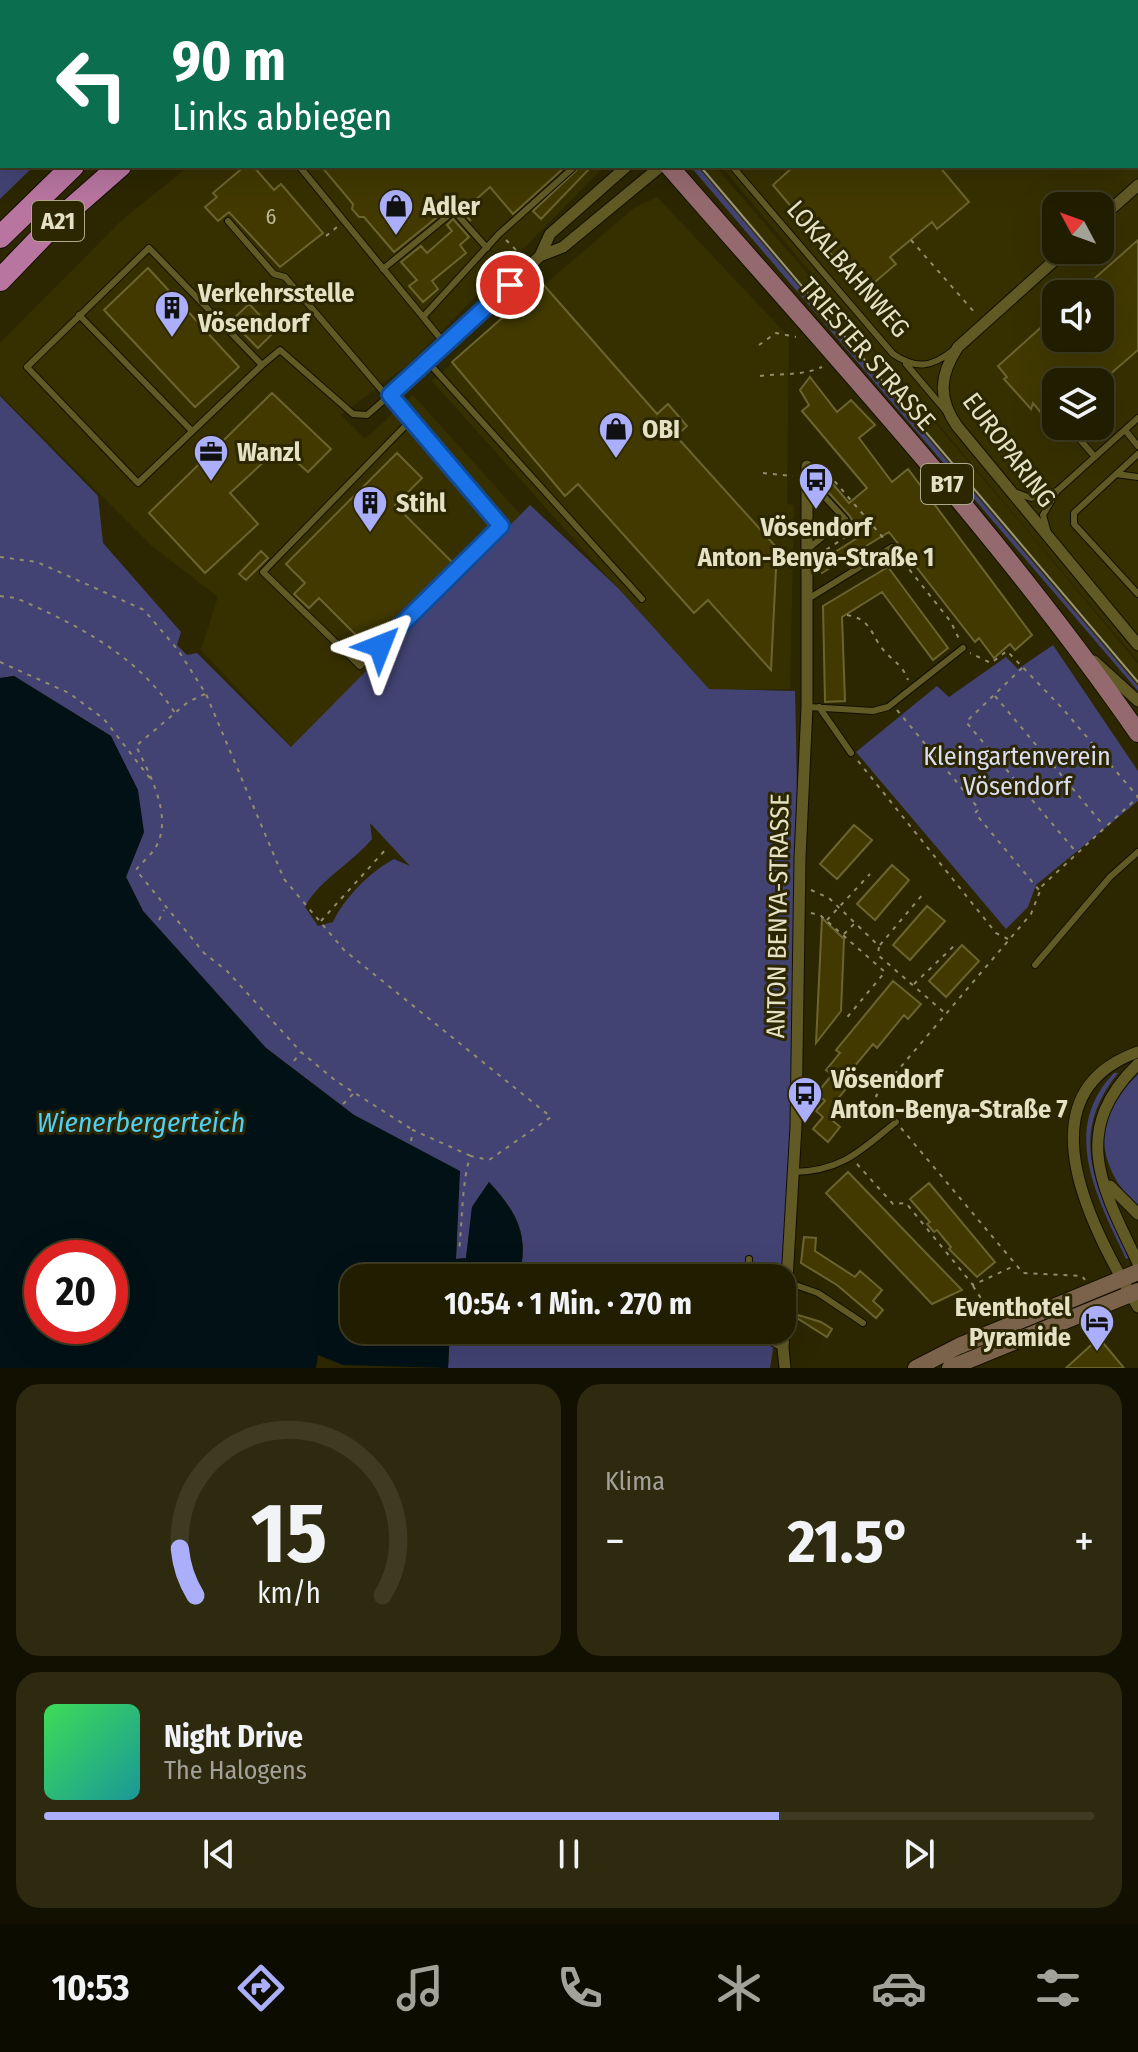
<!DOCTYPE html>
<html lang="de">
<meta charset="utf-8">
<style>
body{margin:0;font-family:"Fira Sans Condensed",sans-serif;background:#2d2a0f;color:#f1f3f6;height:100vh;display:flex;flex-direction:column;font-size:30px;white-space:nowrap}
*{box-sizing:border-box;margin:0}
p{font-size:26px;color:#a2a299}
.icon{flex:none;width:44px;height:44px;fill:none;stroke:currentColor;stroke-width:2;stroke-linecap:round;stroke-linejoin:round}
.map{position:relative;height:1368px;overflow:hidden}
.sheet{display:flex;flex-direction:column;gap:16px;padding:16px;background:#121000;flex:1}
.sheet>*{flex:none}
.guide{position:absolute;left:0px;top:0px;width:1138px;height:168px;box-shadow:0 8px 32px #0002,0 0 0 2px #3e3b22;background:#0b6e4f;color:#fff;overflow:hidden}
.needle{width:52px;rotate:311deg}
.fabs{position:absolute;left:1042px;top:192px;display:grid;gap:16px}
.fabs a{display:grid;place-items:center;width:72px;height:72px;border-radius:16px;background:#211d00;box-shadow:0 8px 32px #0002,0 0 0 2px #3e3b22;font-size:40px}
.speed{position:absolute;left:24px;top:1240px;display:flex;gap:16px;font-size:40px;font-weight:700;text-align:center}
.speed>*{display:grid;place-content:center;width:104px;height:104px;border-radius:50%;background:#211d00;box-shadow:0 8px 32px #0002,0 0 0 2px #3e3b22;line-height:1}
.speed .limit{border:12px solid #d22;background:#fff;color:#111}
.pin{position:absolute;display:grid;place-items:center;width:68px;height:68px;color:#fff;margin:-34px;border:4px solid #fff;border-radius:50%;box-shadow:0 2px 8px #0007}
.me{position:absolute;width:88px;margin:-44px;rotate:45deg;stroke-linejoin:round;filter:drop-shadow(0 0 6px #0008)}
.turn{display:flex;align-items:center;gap:28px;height:168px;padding:0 40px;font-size:36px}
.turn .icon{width:104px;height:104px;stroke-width:2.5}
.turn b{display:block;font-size:56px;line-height:68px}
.big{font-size:60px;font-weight:700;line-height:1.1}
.sheet .tile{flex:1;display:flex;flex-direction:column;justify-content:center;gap:12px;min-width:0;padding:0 28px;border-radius:24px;background:#2d2a0f}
.sheet .dial{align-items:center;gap:0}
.dial svg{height:208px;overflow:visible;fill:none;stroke:#3e3b22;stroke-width:7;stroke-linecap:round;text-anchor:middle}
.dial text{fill:#f1f3f6;stroke:none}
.song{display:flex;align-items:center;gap:24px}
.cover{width:96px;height:96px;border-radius:12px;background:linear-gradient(135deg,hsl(130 70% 55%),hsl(180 70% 35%))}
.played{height:8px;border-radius:4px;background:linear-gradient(90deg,#abaffb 70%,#3e3b22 70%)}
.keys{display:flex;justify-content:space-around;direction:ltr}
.heat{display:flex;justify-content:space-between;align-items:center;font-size:44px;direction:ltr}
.sheet .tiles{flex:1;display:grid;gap:16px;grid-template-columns:1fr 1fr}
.tile:last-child{grid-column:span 2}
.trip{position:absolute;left:340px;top:1264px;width:456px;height:80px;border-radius:24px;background:#211d00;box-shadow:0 8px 32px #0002,0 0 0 2px #3e3b22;font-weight:700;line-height:80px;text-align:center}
.tabs{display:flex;height:128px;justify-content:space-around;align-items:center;background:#0d0c00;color:#a2a299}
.tabs .icon{width:56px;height:56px}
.tabs .selected{color:#abaffb}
.tabs b{font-size:36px;color:#f1f3f6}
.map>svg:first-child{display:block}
.built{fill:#363000;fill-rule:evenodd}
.green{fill:#424373;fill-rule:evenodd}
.water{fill:#021116;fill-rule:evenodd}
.building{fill:#413900;stroke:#6c642f;stroke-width:2}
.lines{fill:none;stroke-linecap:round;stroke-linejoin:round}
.service-casing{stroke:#130f00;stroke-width:8}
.minor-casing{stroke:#130f00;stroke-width:13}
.secondary-casing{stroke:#130f00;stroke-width:18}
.primary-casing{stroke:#130f00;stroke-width:20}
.motorway-casing{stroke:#130f00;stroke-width:24}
.path{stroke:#918d6c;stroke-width:2;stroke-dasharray:4 6;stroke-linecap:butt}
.service{stroke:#615a25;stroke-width:6}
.minor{stroke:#615a25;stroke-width:11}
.secondary{stroke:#7b624a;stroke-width:16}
.primary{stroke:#956a6f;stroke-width:18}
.motorway{stroke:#b875a0;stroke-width:22}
.tram{stroke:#9a9676;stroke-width:2}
.route-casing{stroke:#114b97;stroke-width:20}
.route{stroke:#1a73e8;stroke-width:14}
.labels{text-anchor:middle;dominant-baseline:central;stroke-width:6;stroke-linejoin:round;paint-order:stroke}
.number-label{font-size:22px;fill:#bbb794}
.shield{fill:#2c2700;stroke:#ada98a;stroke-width:2}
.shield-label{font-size:24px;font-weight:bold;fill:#e4e1c5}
.poi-label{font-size:26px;font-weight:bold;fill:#e4e1c5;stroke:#2c2700;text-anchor:start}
.street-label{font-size:26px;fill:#e4e1c5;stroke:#2c2700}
.park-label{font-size:26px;fill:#dcdef5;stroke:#2c2700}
.water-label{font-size:28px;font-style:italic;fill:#4fd0f7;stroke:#2c2700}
</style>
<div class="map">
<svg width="1138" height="1368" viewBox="0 0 1138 1368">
<rect width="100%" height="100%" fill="#2c2700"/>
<path class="built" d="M759,0H1138V661L721,166H1136V2ZM1056,206H1100V250H1056ZM1056,294H1100V338H1056ZM1056,382H1100V426H1056Z
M189,166H605L410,363L341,415L365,439L413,395L521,515L292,747L201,650L218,597L152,546L0,394V343L121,221Z
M697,166H715L1020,522L1138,664V686Z
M657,197L789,337L787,504L794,505L790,689L709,690L432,381L634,208Z"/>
<path class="green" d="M0,72L2,166H34L0,199Z
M690,166H697L1138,686V691Z
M0,396L98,496L103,543L181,632L177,645L187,655L197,653L291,747L530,505L618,588L709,689L795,691C800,886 797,1084 781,1278H512L519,1275C530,1235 516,1211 489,1182L472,1207L466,1258L456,1259L459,1171L354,1115L266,1048L143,911L126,877L144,832L111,736L14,676L0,678ZM370,823L410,866L394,859C371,871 344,898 333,922L318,926L305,907C319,880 352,863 372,839Z
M1053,645L1138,771V801L1036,885L1028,907L1006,929L856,752L937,686L949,697L1006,657L1018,669Z
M1114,1073H1118C1065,1139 1099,1191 1129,1258L1126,1259C1098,1199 1059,1130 1114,1073Z
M1138,1074V1205C1111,1185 1094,1141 1110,1109C1116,1096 1129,1084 1138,1074Z
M450,1330H776L770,1368H385H448Z"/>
<path class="water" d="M14,676L111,736L138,790L144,832L126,877L143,911L266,1048L354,1115L460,1171L456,1259L466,1258L472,1207L489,1182C516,1211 530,1235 519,1276L479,1278L471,1265L454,1266L453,1278H354V1330H450L448,1368L343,1365L318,1355L316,1368H0V678ZM42,1258H110V1326H42Z"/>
<path class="building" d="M245,166H253L274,190L281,184L323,233L280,267L229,212L218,221L205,207L217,197L213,193Z
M321,166H566L513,214L490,187L463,211L471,221L452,205L394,252L364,217H359L352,209L353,204Z
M581,166H592L541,219L533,211Z
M794,166H939L969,202L937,229L932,222L890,257L896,264L863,292L773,185Z
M453,219L469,237L460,245L466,253L432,281L438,289L423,302L409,286L417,280L401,262L421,246L427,253L452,231L447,225Z
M1138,240V350L1101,382H1056V415L1042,414L1033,403L1031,409L1004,379L1007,377L998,366L1056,314V338H1100V294H1077Z
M148,268L239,367L195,407L104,310Z
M542,283L657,414L668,404L687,426L676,436L777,548L771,670L708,600L694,613L578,484L565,496L452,362Z
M249,304L275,331L258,348L231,321Z
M810,377L837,412L851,400L875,425L859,438L892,482L908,469L1032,635L1015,650L1010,644L994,658L979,638L975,642L889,532L822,573L816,564L862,535L849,515L819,482L826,476L849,503L867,488L802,411L809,405L800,390Z
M272,393L331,449L308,472L280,447L230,493L258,524L205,573L149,513Z
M397,453L422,478L395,505L454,564L369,648L319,598L309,608L294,594L305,583L286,564Z
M261,551L268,558L246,580L239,574Z
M888,567L948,648L933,660L882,592L842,617L845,701L825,702L823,606Z
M854,825L872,840L837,879L820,864Z
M892,865L909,880L875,920L857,904Z
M927,906L945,921L910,960L893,945Z
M822,918L844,939L841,1011L816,1043Z
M962,945L979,961L946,997L929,981Z
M893,981L921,1004L908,1019L904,1015L877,1048L873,1044L843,1080L849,1085L837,1100L845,1107L833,1121L840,1127L828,1142L813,1129L823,1117L816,1111L825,1101L817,1093L832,1075L826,1070L840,1053L836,1050Z
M848,1172L927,1254L962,1290L932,1304L826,1193Z
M929,1183L995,1262L977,1277L949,1249L951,1247L937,1230L934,1232L927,1224L930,1222L910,1199Z
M804,1237L816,1238L815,1251L855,1277L860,1271L882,1290L873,1301L883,1310L876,1318L837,1285L801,1263Z
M798,1315L821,1322L832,1329L827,1337L797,1318Z
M1099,1338L1124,1368H1066Z"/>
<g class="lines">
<defs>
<path id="service" d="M852,2L855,0
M299,166L423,317L499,234L575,166
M732,166L893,354C915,369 931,368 952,351
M228,221L274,274L285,277L409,422L263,572L360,666L501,526L409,422
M383,269L454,211L487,248
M79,315L192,431
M423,317L445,344
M427,361L642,599
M906,364L945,410
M262,365L138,483L27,367L149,248L262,365L280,350L353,414L367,415L390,395
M1125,430L1138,446
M1076,435L1095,457
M1138,454L1074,513V524L1138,594
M1116,474L1138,477
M808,479L845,519L809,548
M1014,492L1031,498L1057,491
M1048,533L1043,515L1057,491L1138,418
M808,599L892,547
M808,707L873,711L888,707L963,648
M819,707L851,753
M1035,965L1110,877L1138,852
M794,1172C842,1171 860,1151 896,1122
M748,1278L749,1259
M787,1282L818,1293L863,1323
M747,1330L783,1348"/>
<path id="minor" d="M682,0L684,2
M746,2L748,0
M1100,219L1138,185
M1066,250L958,347C940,374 937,398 957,426L1138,645
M540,256L563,247L661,166
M390,395L540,256L550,234L627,166
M1094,661L1138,701
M1138,1052C1017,1095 1095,1234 1138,1307
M1138,1064C1069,1131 1102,1188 1138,1263
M1110,1186L1138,1214
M785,1368L783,1348L796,1126L800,858L807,707V466"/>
<path id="secondary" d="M916,1368L959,1346L1138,1272
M950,1368L1138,1291"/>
<path id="primary" d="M528,0L529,2
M669,166C830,351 998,531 1138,733"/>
<path id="motorway" d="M258,2L260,0
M317,2L320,0
M0,237L73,166
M0,280L54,224L120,166"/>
</defs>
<use href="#service" class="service-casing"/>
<use href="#minor" class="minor-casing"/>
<use href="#secondary" class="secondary-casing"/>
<use href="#primary" class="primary-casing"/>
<use href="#motorway" class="motorway-casing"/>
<path class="path" d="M584,0L586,2
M326,236L337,227
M506,240L521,255
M911,240L975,313
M759,345L776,333L796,337
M760,376C782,373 802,376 822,367
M820,469L825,470L885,540
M763,473L793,476
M897,554L951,622L959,639
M818,555L869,522
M0,557L37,562L144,610L178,650L206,694L284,879L344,950L551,1117L489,1160L471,1156C462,1174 462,1228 459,1251
M0,596L16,598C78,625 137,655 175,713
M847,615C868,619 869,628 879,644C889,660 901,661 908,680
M0,662L69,693L104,719L152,781
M1022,668L966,722L1077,853
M205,694L188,702L136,746C150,775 175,819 154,850C149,857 141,863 136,870L204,953L227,971L301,1052L336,1081L413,1130
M995,696L1104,826
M897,710L979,809L975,813L1039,890
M858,761L996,933L1008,939
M811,890L829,898L854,922
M811,913L820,915L885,972L844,1021
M159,920L164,910
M827,920L870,874
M321,921L387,848
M844,934L855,923L879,946L878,955L946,1014
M880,945L923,894
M914,984L956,944
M294,1061L301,1052
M343,1104L353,1094
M889,1113L876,1096L1031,914L1042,886L1138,797L1063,709L1007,651L991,663L970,653
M901,1128L1023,1273L1082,1276L1085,1280
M411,1141L413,1130L471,1156
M857,1164L893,1204L906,1203L973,1285L1014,1266
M973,1286L984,1303"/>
<use href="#service" class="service"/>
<use href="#minor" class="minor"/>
<use href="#secondary" class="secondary"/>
<use href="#primary" class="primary"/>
<use href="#motorway" class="motorway"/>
<path class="tram" d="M573,0L575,2
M700,166L1138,682"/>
</g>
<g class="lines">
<defs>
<path id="route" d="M380,646L501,526L390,395L510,285"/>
</defs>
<use href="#route" class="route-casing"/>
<use href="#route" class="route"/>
</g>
<defs>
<symbol id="shop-pin" viewBox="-11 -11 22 30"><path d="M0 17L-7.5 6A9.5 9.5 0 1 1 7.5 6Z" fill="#abaffb" stroke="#2c2700"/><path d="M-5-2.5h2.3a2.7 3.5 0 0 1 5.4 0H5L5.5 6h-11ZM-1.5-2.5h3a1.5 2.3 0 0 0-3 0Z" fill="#111"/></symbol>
<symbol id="building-pin" viewBox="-11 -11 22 30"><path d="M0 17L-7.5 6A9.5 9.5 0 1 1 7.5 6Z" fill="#abaffb" stroke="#2c2700"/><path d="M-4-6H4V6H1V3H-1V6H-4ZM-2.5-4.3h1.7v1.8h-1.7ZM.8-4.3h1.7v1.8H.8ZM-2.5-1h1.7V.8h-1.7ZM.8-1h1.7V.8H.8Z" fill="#111"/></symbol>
<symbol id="office-pin" viewBox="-11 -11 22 30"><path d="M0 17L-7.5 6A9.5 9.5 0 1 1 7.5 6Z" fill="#abaffb" stroke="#2c2700"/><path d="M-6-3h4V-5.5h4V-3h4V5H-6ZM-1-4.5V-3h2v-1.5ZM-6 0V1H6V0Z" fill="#111"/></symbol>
<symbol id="bus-pin" viewBox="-11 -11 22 30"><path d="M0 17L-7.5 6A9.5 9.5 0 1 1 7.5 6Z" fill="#abaffb" stroke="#2c2700"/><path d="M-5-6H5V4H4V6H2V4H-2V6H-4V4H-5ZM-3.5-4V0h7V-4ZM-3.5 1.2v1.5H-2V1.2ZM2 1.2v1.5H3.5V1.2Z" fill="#111"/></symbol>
<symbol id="hotel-pin" viewBox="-11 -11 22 30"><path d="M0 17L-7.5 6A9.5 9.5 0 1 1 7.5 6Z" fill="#abaffb" stroke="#2c2700"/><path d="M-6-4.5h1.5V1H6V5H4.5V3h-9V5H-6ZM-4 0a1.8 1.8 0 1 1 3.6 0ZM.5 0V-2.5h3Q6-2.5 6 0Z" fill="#111"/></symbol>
</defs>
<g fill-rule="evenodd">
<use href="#shop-pin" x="376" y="186" width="40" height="54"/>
<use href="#building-pin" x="152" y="288" width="40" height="54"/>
<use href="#shop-pin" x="596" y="409" width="40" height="54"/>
<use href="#office-pin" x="191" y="432" width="40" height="54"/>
<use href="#bus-pin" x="796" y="460" width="40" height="54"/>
<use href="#building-pin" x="350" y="483" width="40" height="54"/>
<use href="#bus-pin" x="785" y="1074" width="40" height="54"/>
<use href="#hotel-pin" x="1077" y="1302" width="40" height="54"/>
</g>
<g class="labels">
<g class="number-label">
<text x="271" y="216">6</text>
</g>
<g class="shield">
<rect x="32" y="201" width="52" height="40" rx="6"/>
<rect x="921" y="464" width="52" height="40" rx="6"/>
</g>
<g class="shield-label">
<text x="58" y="221">A21</text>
<text x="947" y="484">B17</text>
</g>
<g class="poi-label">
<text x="422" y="206">Adler</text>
<text x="198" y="293">Verkehrsstelle<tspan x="198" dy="30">Vösendorf</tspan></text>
<text x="642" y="429">OBI</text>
<text x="237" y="452">Wanzl</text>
<text x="396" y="503">Stihl</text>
<text x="816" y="527" text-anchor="middle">Vösendorf<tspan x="816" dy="30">Anton-Benya-Straße 1</tspan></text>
<text x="831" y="1079">Vösendorf<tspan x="831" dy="30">Anton-Benya-Straße 7</tspan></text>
<text x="1071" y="1307" text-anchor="end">Eventhotel<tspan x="1071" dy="30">Pyramide</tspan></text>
</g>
<g class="street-label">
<text transform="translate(848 269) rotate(49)">LOKALBAHNWEG</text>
<text transform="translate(867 354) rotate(49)">TRIESTER STRASSE</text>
<text transform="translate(1009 450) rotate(53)">EUROPARING</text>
<text transform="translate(778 916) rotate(-89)">ANTON BENYA-STRASSE</text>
</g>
<g class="park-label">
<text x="1017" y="756">Kleingartenverein<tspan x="1017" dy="30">Vösendorf</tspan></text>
</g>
<g class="water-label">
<text x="141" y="1122">Wienerbergerteich</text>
</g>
</g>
</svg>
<div class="fabs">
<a><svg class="needle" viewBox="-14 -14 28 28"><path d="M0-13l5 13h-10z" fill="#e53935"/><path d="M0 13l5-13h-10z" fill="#a2a299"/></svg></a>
<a><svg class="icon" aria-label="sound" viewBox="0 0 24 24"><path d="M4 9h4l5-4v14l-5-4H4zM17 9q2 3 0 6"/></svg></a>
<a><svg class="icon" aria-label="layers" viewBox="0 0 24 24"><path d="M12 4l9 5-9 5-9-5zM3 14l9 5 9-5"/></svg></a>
</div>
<div class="speed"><div class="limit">20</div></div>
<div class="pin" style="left:510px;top:285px;background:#d93025"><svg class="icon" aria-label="arrive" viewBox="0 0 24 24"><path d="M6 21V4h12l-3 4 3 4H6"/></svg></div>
<svg class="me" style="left:380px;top:646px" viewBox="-20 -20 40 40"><path d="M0-17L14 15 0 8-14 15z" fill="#1a73e8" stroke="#fff" stroke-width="4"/></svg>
<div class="trip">10:54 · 1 Min. · 270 m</div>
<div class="guide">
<div class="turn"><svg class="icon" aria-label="left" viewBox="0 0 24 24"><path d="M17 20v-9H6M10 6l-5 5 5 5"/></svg><div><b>90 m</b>Links abbiegen</div></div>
</div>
</div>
<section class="sheet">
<div class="tiles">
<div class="tile dial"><svg viewBox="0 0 100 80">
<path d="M14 69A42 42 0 1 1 86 69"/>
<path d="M14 69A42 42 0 0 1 8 51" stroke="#abaffb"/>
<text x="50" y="56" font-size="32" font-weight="700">15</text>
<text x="50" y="72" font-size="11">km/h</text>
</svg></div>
<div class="tile"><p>Klima</p>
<div class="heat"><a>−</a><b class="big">21.5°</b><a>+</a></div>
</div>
<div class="tile">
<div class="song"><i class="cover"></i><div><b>Night Drive</b><p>The Halogens</p></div></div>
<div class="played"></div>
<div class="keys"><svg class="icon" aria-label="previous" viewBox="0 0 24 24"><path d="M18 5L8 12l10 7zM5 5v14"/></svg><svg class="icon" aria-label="pause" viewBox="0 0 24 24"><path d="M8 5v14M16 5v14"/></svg><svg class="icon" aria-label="next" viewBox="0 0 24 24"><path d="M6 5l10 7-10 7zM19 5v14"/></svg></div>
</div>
</div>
</section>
<nav class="tabs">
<b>10:53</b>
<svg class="icon selected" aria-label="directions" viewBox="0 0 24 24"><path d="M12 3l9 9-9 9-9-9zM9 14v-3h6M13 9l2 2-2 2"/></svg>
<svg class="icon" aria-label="music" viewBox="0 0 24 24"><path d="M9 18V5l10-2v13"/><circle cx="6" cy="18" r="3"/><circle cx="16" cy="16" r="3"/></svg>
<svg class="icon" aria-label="phone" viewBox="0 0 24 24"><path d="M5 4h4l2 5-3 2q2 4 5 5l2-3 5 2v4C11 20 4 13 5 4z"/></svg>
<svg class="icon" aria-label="climate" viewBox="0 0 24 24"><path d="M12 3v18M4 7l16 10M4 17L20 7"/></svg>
<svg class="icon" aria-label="car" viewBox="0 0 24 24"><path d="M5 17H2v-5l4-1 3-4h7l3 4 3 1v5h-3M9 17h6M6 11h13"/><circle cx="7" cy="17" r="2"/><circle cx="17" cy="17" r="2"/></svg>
<svg class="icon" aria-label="filters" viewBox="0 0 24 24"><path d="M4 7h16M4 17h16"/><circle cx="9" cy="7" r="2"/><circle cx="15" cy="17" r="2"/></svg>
</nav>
